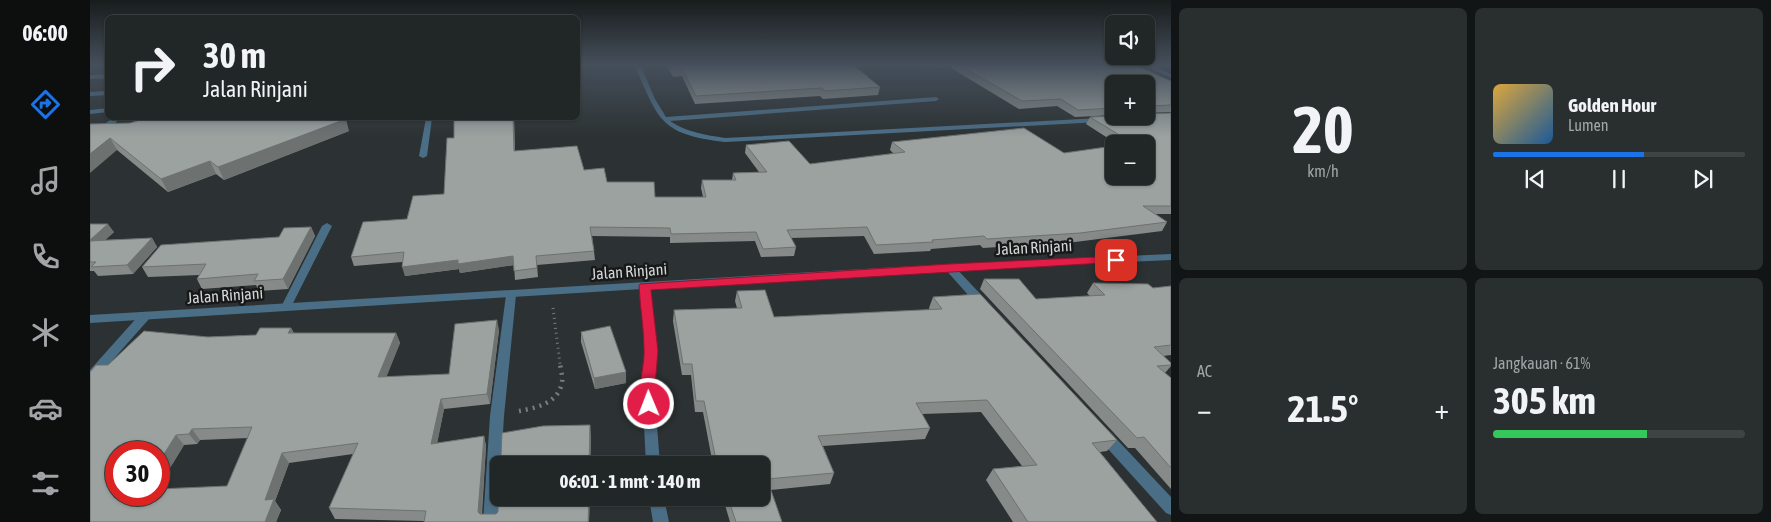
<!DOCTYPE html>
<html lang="id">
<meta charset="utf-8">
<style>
body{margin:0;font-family:"Asap Condensed",sans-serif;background:#292e2e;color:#f1f3f6;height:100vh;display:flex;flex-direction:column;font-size:19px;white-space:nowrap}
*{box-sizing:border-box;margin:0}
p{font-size:16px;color:#a2a5a7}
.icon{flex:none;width:28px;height:28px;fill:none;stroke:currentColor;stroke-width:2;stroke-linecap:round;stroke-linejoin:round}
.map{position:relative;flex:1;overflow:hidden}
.sheet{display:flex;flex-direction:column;gap:8px;padding:8px;background:#121515;width:600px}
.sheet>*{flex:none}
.top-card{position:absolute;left:15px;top:15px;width:475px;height:105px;border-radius:8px;box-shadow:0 1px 4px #0004,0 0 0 1px #3e4343;background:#212626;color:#f1f3f6;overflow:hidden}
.tools{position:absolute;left:1015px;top:15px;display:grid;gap:10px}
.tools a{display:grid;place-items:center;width:50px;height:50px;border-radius:8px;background:#212626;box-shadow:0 1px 4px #0004,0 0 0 1px #3e4343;font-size:25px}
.speed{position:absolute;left:15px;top:441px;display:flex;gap:10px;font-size:25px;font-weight:700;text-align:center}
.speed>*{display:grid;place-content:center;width:65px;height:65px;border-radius:50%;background:#212626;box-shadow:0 1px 4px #0004,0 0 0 1px #3e4343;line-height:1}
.speed .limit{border:8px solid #d22;background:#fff;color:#111}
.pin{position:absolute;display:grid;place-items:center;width:42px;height:42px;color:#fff;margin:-21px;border-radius:10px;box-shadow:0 2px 8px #0006}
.me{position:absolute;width:55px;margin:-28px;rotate:359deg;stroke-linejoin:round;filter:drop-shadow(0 0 4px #0008)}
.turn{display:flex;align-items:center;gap:18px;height:105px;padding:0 15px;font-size:22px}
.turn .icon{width:65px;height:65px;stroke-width:2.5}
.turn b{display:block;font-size:35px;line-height:42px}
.big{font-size:38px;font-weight:700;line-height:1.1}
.sheet .tile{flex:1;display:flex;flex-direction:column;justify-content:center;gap:8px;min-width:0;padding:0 18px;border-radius:8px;background:#292e2e}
.sheet .dial{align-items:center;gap:0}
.dial b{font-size:65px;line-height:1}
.song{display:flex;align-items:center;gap:15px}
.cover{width:60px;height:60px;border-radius:8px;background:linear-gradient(135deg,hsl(40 70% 55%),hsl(210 70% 35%))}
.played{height:5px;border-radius:2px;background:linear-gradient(90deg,#1a73e8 60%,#3e4343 60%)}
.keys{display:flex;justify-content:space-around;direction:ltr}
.heat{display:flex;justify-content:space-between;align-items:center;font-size:28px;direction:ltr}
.charge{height:8px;border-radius:4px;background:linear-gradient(90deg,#34c759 61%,#3e4343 0)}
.sheet .tiles{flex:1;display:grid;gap:8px;grid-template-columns:repeat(2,1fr)}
.trip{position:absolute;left:400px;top:456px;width:280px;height:50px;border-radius:8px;background:#212626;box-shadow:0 1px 4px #0004,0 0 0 1px #3e4343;font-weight:700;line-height:50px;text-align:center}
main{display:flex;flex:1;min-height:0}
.tab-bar{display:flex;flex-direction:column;width:90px;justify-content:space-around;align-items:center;background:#0d0f0f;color:#a2a5a7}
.tab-bar .icon{width:35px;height:35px}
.tab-bar .selected{color:#1a73e8}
.tab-bar b{font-size:22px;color:#f1f3f6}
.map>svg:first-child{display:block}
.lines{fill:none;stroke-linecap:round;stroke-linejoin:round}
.path-far1{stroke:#787c7d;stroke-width:3;stroke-dasharray:1 4;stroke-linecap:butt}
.path{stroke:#787c7d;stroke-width:4.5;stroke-dasharray:2 5;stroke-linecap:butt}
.service{fill:#4b6e87;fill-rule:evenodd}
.minor{fill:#4b6e87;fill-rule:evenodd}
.tertiary{fill:#4b6e87;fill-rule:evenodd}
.wall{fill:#868b8a;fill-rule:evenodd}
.shaded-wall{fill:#6d7170}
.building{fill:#9ca2a0;stroke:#6d7170;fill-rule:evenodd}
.route{fill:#e11d48;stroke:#92132f}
.labels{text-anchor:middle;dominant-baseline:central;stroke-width:5;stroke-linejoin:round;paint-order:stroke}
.street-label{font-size:16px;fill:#d3d6d7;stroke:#171919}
</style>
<main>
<nav class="tab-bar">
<b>06:00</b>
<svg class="icon selected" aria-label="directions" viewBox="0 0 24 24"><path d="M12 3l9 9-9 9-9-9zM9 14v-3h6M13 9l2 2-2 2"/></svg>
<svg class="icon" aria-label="music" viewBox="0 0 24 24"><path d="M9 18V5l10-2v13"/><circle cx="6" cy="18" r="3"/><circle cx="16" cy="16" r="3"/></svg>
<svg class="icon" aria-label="phone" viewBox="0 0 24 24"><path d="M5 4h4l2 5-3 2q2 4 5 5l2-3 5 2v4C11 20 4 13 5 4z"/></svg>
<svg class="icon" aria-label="climate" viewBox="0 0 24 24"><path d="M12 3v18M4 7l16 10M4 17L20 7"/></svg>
<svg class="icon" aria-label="car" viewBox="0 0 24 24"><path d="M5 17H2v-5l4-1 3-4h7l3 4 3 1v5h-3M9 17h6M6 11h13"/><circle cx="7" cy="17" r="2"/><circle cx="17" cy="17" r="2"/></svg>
<svg class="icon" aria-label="filters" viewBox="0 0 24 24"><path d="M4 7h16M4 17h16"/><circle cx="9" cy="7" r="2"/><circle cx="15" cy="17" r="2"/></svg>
</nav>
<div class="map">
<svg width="1081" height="522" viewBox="0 0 1081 522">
<rect width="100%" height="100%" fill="#2c3233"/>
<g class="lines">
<path class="path-far1" d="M463,308L470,364"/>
<path class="path" d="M429,411C446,408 469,403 472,382C473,376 470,368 470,362"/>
<path class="service" d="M18,108V112L0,114V110Z
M23,118H30L22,127H16V123Z"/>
<path class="minor" d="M488,64H492L489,66Z
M544,64H550L565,99L576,117L846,97L849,99L846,101L580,121C596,132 616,135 635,138L1010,118L1014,120L1010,122L635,142C569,134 569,120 544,64Z
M822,64H879L849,68Z
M1051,64H1059L1081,74V78Z
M18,74V78L0,79V75Z
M18,91V95L0,96V92Z
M336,118H342L337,156L333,158L329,156Z
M237,223L242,226L201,307L200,310H192L191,307L232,226Z
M859,264L863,265L896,300L897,303L896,306H888L855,269L854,267Z
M555,283L560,286L567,351L564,386L570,465H556L552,386L555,351L550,286Z
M421,291L426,295L414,416L411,465H409V522H393L400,416L416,295Z
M55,312L59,313L61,316L59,319L4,381L0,383V370L51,313Z
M1014,429L1019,431L1081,497V515L1076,513L1009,439L1007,435L1009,431Z
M559,498H574L579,522H563Z"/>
<path class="tertiary" d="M1081,254V260L859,270L0,323V315L859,264Z"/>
</g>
<path class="wall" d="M576,64H762L790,87L788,95L733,99L730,96L605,104L592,76L583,77Z
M862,64H1049L1051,65L1049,67L1081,81V112L1056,113V84H1024V115L985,117L967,106L929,109L861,68Z
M1081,113V214H1066L1077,222L1072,231L985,242L893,248L890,245L841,249L840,251L784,254L774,236L701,238L706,247L704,256L671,257L665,241L580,243V237L502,236L504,251L505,260L447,265L448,277L425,280L424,265L370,273L369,269L315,276L312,262L264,266L261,257L354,194L364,138V118H424L425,151L494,170L517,182L565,197H613L611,188L612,180H642L643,173L669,172L655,153L656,145L720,164L804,154L800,150L802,142L974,153L1056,144H1027L996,124L1000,117Z
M0,124L259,131L134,180L126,174L78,192L27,150Z
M0,224L24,232L15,240L62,238L67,247L43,274L8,276L4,271H0Z
M221,227L225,236L198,289L169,291L166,285L112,289L107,279L110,275L58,277L52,267L189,237Z
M894,279L946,299L1000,296L997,293L1003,283L1063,288L1081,286V355L1073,356L1081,363V366L1075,373L1081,378V489L1045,448H1038L890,289Z
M647,291L684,317L840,310L839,308L843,297L1027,440L1017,451L1010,452L1067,522H923L896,480L903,469L932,466L891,412L832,414L840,428L835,439L733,446L744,473L740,484L681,490L692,522H640L633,498H671V465H623L613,412H605L601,375H592L583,321L584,310L647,308L645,301Z
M201,328L204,333H306L310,343L296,377L359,374L409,330L400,404L354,409L347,443L394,436L396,446L392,514H406L501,435L499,522L334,521L245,519L239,508L263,454L199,463L185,501L191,510L186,522H0L18,365L118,337L166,335ZM158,438L137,486L26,495L69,452V486L94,445L107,444L110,440Z
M491,332L536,372V383L505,389L491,342Z"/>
<path class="shaded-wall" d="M423,118H424L425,159L424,151Z
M256,119L259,131L134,180L128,167Z
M20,138L27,150L0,173V154Z
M120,161L126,174L78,192L71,179Z
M18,224L24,232L5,250L0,243V240Z
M221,227L225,236L198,289L193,279Z
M62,238L67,247L43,274L37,265Z
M423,256L424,265L370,273L369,269L315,276L312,267L368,260Z
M407,320L409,330L400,404L397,394Z
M201,328L206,338L198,333Z
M306,333L310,343L292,388L288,377Z
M536,372V383L505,389L504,378Z
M351,399L354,409L345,454L341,444Z
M500,425L501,435L500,465H499Z
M102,429L110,440L107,444L99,434Z
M86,435L94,445L69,486V462Z
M394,436L396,446L391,522L388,512Z
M192,453L199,463L185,501L191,510L186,522H175V500Z
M499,498H500L499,522H498Z"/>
<path class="building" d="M580,64H762L790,87L735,91L732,88L606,96L592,69H583Z
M867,64H1049L1051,65H1045L1081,81V105L1056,106V84H1024V108L988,110L971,99L932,101Z
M1081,113V206H1053L1077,222L990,233L897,239L894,236L842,240L843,242L786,245L777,227L697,230L706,247L673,249L666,232L581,234L580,228L500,227L504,251L446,256L447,268L424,271L423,256L368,264V260L312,267L314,252L261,257L273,222L317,219L323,196L354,194L357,138H364V118H423L424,151L487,146L494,170L514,168L517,182H564L565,197H616L612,180H646L643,173L677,172L656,145L699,141L720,164L815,152L802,142L934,128L974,153L1024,146V176H1056V144H1042H1044L1000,117L1024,116H1056V114Z
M57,118H252L256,119L128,167L120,161L71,179L20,138L0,154V124L40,123Z
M0,224H18L0,240Z
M221,227L193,279L164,281L168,274L107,279L116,264L52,267L71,245L189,237L194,228Z
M62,238L37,265L1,267L6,262H0V241Z
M894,279H929L946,299L1015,295L1003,283L1058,284L1063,288L1081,286V345L1064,347L1081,363V365L1067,366L1081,378V468L1054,437L1047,438Z
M675,290L684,317L852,309L843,297L890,294L1027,440L1002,443L1067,522H938L903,469L947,465L897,400L826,403L840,428L728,436L744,473L677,479L692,522H646L638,498H671V465H627L614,401H606L602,364H593L584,310L652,308L647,291Z
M407,320L397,394L351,399L341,444L394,436L388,512L390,514H406L408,512V456L411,455L412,433L453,426L500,425L499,465H409V498H499L498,522H334L336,511L239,508L268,443L192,453L175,500L184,499L175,522H0V372L6,365H18L54,331L118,337L166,335L170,328H201L198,333H306L288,377L359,374L365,324ZM162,427L137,486L69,489V495H26V452H69V462L86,435L99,434L102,429Z
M520,326L536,372L504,378L491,332Z"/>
<linearGradient id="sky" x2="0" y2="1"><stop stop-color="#181c1c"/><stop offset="0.47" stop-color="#454f5b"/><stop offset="1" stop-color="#454f5b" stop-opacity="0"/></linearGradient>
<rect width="1081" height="137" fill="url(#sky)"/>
<path class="route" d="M1026,256L1030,257L1031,260L1030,262L561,290L568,351L565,386L567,404L564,408L559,410L554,408C545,391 555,368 554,349C554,329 550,307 549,286L550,284L859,264Z"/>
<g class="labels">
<g class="street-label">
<text transform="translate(944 247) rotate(-3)">Jalan Rinjani</text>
<text transform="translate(539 271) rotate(-4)">Jalan Rinjani</text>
<text transform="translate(135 295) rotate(-4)">Jalan Rinjani</text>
</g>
</g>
</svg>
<div class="tools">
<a><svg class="icon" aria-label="sound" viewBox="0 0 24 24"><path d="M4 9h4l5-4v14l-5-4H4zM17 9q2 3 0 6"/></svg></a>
<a>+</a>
<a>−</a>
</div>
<div class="speed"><div class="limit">30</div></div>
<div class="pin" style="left:1026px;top:260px;background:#d93025"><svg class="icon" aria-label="arrive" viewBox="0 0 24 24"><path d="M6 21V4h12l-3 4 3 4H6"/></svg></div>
<svg class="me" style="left:559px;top:404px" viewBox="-20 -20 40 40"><circle r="17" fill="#e11d48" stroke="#fff" stroke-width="3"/><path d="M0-11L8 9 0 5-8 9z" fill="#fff"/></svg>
<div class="trip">06:01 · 1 mnt · 140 m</div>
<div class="top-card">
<div class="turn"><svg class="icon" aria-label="right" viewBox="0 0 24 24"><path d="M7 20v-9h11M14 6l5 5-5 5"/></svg><div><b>30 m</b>Jalan Rinjani</div></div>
</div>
</div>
<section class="sheet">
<div class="tiles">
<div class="tile dial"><b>20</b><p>km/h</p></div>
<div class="tile">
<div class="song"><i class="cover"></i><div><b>Golden Hour</b><p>Lumen</p></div></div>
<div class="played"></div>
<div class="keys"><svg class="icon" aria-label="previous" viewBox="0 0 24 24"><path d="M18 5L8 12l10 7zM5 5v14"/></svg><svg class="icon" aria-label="pause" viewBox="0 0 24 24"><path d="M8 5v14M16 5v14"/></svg><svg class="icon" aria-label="next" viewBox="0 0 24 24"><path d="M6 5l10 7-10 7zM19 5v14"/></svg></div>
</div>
<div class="tile"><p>AC</p>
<div class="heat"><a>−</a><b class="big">21.5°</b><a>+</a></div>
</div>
<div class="tile"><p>Jangkauan · 61%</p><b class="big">305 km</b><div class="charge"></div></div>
</div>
</section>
</main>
